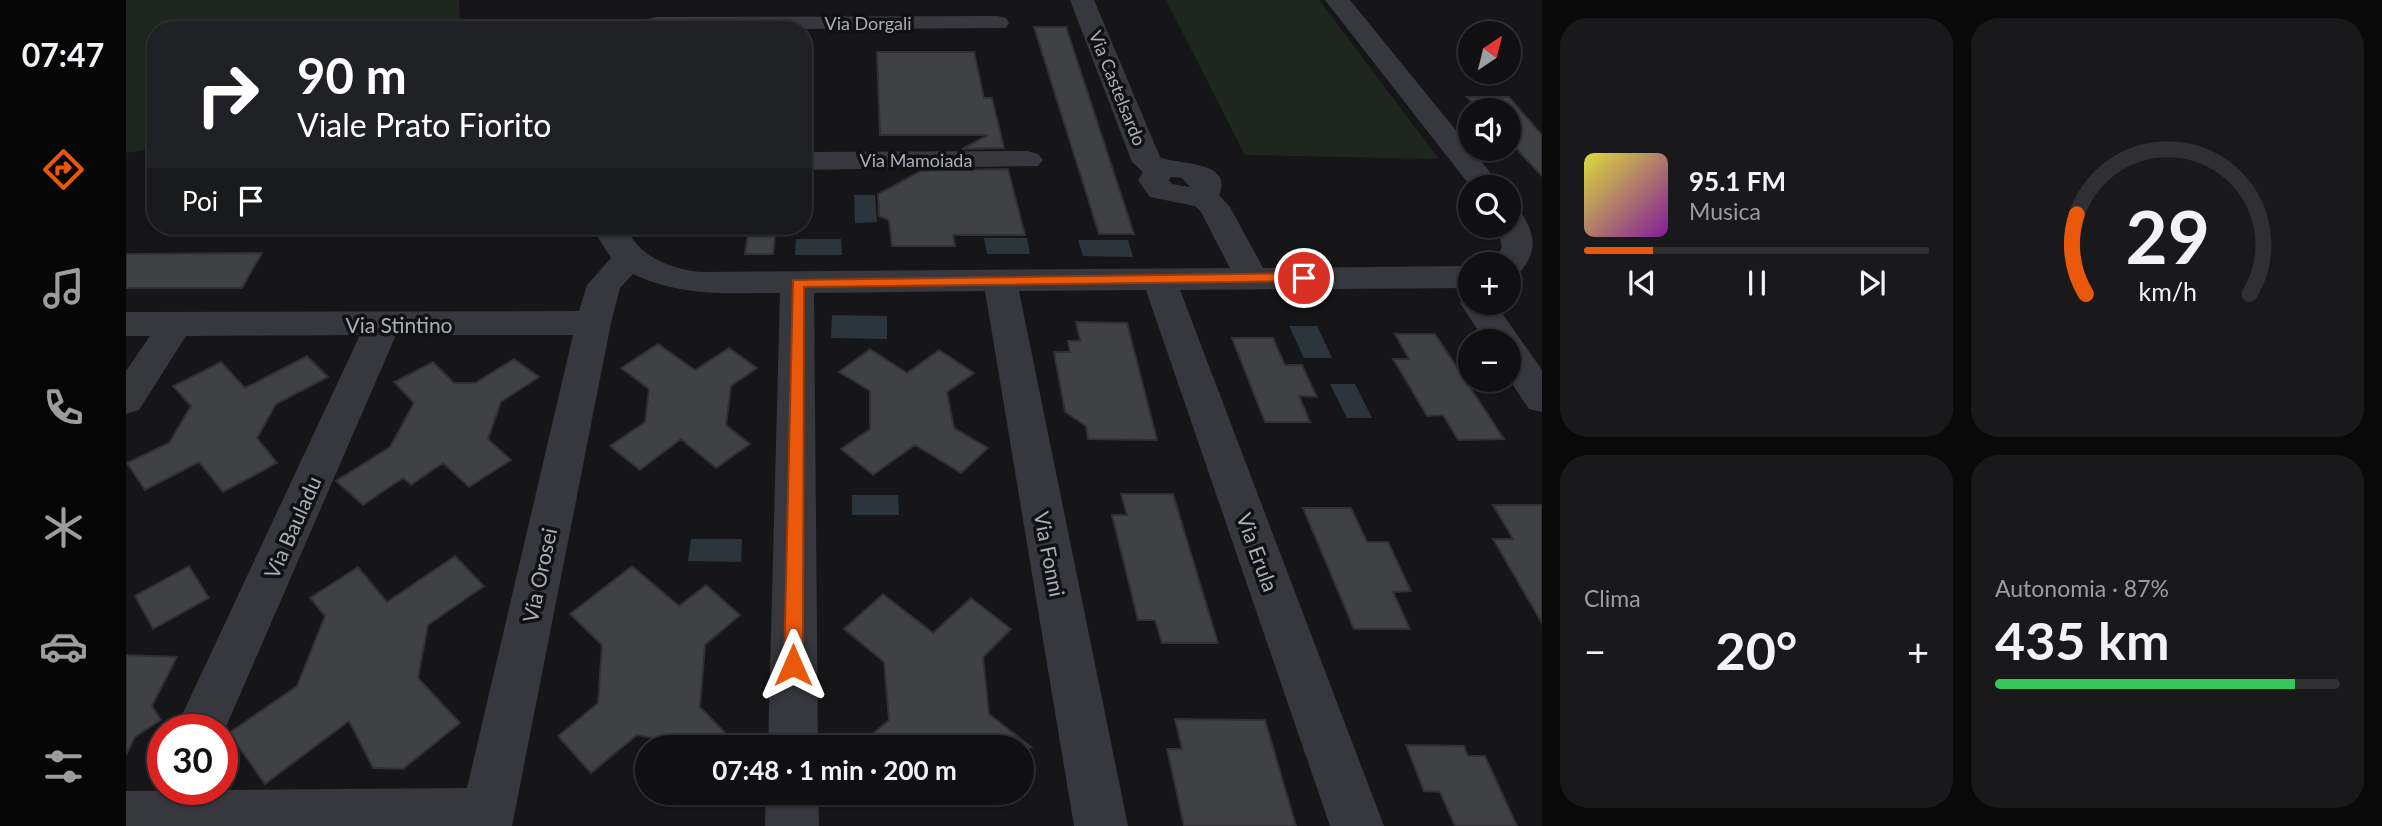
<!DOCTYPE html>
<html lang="it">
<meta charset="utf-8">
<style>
body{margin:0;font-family:Lato,sans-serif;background:#19191b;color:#f1f3f6;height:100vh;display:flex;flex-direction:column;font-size:26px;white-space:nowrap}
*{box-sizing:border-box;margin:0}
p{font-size:23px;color:#9c9d9f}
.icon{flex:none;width:38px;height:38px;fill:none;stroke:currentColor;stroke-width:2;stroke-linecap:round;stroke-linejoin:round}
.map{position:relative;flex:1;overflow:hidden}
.sheet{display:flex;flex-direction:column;gap:18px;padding:18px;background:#09090a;width:840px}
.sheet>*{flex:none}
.guide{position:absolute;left:21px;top:21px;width:665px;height:214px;border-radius:28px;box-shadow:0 2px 5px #0004,0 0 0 2px #303032;background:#202124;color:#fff;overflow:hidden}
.needle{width:46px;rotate:35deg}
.buttons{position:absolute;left:1332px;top:21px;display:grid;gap:14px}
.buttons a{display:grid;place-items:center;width:63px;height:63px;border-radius:50%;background:#101012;box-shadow:0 2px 5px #0004,0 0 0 2px #303032;font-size:35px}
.speed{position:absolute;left:21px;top:714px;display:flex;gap:14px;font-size:35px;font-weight:700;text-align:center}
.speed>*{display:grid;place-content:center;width:91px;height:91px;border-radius:50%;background:#101012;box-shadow:0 2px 5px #0004,0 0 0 2px #303032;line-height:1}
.speed .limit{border:10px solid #d22;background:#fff;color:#111}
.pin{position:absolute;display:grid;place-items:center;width:60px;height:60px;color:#fff;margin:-30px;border:4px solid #fff;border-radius:50%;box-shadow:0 2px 7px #0007}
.me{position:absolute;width:77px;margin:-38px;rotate:0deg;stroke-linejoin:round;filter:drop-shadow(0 0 5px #0008)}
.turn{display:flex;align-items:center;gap:24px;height:147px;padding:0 35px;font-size:32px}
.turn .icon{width:91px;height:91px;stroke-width:2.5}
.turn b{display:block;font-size:49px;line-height:60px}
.then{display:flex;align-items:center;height:66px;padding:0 35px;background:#0003;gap:14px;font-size:26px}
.big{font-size:52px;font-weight:700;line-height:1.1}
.sheet .card{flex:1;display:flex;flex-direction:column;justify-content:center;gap:10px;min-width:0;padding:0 24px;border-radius:28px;background:#19191b}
.sheet .dial{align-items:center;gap:0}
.dial svg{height:182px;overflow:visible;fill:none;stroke:#303032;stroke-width:7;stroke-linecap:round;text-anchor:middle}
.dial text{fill:#f1f3f6;stroke:none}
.song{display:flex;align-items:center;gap:21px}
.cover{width:84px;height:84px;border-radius:10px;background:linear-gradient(135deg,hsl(60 70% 55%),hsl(290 70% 35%))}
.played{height:7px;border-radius:4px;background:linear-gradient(90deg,#ea580c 20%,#303032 20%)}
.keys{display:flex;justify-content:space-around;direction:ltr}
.heat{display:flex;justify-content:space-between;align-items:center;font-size:38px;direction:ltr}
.charge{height:10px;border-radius:5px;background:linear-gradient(90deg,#34c759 87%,#303032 0)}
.sheet .tiles{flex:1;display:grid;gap:18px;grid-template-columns:repeat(2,1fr)}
.trip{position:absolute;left:509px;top:735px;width:399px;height:70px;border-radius:35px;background:#101012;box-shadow:0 2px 5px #0004,0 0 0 2px #303032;font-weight:700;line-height:70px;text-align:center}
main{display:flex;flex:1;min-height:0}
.tabs{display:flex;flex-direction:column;width:126px;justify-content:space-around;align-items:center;background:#060607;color:#9c9d9f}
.tabs .icon{width:49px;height:49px}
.tabs .on{color:#ea580c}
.tabs b{font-size:32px;color:#f1f3f6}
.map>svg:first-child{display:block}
.green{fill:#1e261f}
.water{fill:#2c353c}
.building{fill:#404145;stroke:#303034;stroke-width:2}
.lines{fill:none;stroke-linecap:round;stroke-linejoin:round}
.street{fill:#37383d;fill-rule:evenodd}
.route{fill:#ea580c;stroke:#983908;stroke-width:2}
.labels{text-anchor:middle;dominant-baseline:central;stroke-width:7;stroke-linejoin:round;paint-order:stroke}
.far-street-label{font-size:18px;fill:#a8adb8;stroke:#111113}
.street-label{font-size:21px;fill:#a8adb8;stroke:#111113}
</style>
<main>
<nav class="tabs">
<b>07:47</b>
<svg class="icon on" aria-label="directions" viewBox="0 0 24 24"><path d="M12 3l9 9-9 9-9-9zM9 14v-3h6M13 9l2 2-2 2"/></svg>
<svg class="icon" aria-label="music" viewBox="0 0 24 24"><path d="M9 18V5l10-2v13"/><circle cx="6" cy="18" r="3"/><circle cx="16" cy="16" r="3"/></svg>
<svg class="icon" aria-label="phone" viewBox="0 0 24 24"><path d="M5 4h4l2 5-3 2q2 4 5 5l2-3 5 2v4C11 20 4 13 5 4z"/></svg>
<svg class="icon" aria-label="climate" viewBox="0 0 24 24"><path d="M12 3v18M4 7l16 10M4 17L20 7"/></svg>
<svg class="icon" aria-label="car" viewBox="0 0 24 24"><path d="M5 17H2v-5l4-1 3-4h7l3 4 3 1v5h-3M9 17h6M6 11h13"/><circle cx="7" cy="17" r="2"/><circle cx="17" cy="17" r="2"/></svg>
<svg class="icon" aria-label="filters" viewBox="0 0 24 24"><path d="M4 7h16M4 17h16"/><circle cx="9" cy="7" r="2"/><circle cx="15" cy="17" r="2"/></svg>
</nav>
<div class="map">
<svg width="1416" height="826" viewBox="0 0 1416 826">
<rect width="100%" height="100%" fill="#161618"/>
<path class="green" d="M0,0H333L335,28L30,30V148L0,153Z
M1040,0H1193L1313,159L1119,155Z"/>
<path class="water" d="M728,195H749L751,222L729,223Z
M858,238H901L904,254H861Z
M670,239H715L716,255H669Z
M952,240H1002L1007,257L957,256Z
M706,315L761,316V339L705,338Z
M1163,326H1191L1206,358H1178Z
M1204,384H1229L1246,418H1221Z
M726,495H772L773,515H726Z
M565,539H616L615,562L562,561Z"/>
<path class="building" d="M908,27H940L1008,234H973Z
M751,52H848L858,98H866L878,148L836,149L862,135H754Z
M1341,97H1383L1416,135V176L1382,140V110H1354Z
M882,169L899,235H827L829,246H766L763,220L753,216L752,194L795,171Z
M623,226H650L647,254H619Z
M136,253L116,288H0V254Z
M950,322L1001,323L1031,440L962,439L960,426L939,412L928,352H944L942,341H954Z
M1269,334H1309L1378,439L1332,440L1317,415L1301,416L1267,359H1283Z
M1106,338H1147L1159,365H1176L1191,397L1173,396L1184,422H1139Z
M532,344L569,370L603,348L631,368L605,386L600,425L624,444L590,468L555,439L514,470L484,446L519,422L523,389L495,368Z
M744,349L781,373L813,350L848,373L821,392L828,428L862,448L835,473L789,445L747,475L715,449L744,429V391L713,372Z
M181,356L202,377L150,404L131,438L151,463L97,492L73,462L19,490L1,463L43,443L65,406L47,386L95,362L119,388Z
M388,359L413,377L375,402L362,439L385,460L343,487L317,463L285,485L277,478L237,505L210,481L264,447L288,403L268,382L307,362L328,383H349Z
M995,494H1047L1092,643H1036L1029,620H1012L986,515H1001Z
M1367,505H1416V623L1367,539H1387Z
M1177,508H1225L1241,542H1262L1285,591L1267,592L1284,629H1228Z
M329,556L358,586L302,625L292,678L334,723L277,769L247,768L223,721L139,784L103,733L171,686L199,616L184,598L232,567L261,602Z
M63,566L83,598L27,629L9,596Z
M506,566L553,606L580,585L614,615L579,645L574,707L613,747H540L532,739L511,735L465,773L432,736L472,703L476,645L444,614Z
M757,594L807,633L845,598L885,629L857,657L863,714L905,747H731L763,720L758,662L718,629Z
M0,655L51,657L26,706L35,720L9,737L0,755Z
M1049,719L1139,720L1170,826H1058L1041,749H1056Z
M1280,745L1338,746L1342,756H1359L1391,826H1329L1314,792L1298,791Z"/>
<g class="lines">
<path class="street" d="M944,0H968L1034,157C1047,165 1109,159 1093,195L1104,207L1137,268L1344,266V288L1054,290L1258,826H1204L1020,290L893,291L1002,826H948L859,291L688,293L692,747H642L654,293C603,293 555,297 507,274L494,288L485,323L386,826H0V791L341,788L447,335H270L96,736V730H49L234,335L60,336L13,410L0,414V371L24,336H0V312L453,311L461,285L485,258L473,239L468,226H500C512,257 543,268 574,272L1104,268L1075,212L1069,206L1024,197L1012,180L1017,172L1006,162ZM1045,177L1056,178L1064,187L1046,184L1043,180Z
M1199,0H1224L1376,187H1345Z
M871,16L880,18L883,23L880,28L523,30L518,24L521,19L530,17Z
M902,151L912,154L917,160L912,166L677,170V152Z
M1382,207L1393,209C1409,233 1413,250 1394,272L1382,275V264H1366L1376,247L1371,226H1382Z
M1344,294V303H1369L1416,370V412L1403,409L1382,378V341H1359L1334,303L1339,295Z
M640,793H692L693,826H639Z"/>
</g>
<path class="route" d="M1178,273L1185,278L1183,281L678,287L677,665L674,672L667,674L661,672L658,665L667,280Z"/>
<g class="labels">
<g class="far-street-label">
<text x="742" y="23">Via Dorgali</text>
<text transform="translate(992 88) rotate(68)">Via Castelsardo</text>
<text x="790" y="160">Via Mamoiada</text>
</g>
<g class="street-label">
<text x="273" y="324">Via Stintino</text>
<text transform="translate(166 527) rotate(-66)">Via Bauladu</text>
<text transform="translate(1132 552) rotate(70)">Via Erula</text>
<text transform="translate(924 554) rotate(79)">Via Fonni</text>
<text transform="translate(413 575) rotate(-78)">Via Orosei</text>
</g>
</g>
</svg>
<div class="buttons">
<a><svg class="needle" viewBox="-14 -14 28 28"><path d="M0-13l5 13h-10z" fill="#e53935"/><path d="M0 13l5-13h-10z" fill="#9c9d9f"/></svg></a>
<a><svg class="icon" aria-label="sound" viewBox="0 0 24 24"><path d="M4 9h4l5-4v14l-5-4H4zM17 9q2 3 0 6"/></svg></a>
<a><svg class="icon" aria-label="search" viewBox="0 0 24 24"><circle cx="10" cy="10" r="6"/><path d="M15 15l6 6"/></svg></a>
<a>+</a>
<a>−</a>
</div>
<div class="speed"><div class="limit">30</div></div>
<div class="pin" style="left:1178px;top:278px;background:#d93025"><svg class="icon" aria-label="arrive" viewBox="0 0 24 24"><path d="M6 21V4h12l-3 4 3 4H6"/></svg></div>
<svg class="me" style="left:667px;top:665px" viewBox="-20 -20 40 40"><path d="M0-17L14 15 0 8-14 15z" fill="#ea580c" stroke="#fff" stroke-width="4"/></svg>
<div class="trip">07:48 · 1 min · 200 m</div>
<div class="guide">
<div class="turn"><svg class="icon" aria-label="right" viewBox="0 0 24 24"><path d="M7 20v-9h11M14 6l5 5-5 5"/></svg><div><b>90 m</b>Viale Prato Fiorito</div></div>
<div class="then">Poi<svg class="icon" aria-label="arrive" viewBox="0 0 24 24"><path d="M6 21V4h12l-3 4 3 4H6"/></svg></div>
</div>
</div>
<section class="sheet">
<div class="tiles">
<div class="card">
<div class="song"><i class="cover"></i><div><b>95.1 FM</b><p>Musica</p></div></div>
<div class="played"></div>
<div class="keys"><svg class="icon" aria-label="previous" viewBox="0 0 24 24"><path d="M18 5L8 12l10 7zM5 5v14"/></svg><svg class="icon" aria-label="pause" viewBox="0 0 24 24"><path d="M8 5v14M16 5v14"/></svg><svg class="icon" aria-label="next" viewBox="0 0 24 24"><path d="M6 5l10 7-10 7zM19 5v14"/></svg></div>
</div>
<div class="card dial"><svg viewBox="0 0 100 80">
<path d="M14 69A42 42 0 1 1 86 69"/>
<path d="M14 69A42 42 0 0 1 10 34" stroke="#ea580c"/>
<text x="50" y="56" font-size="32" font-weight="700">29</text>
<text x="50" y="72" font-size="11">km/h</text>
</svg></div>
<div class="card"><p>Clima</p>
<div class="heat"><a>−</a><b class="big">20°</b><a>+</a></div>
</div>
<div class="card"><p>Autonomia · 87%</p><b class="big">435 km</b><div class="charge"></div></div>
</div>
</section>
</main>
